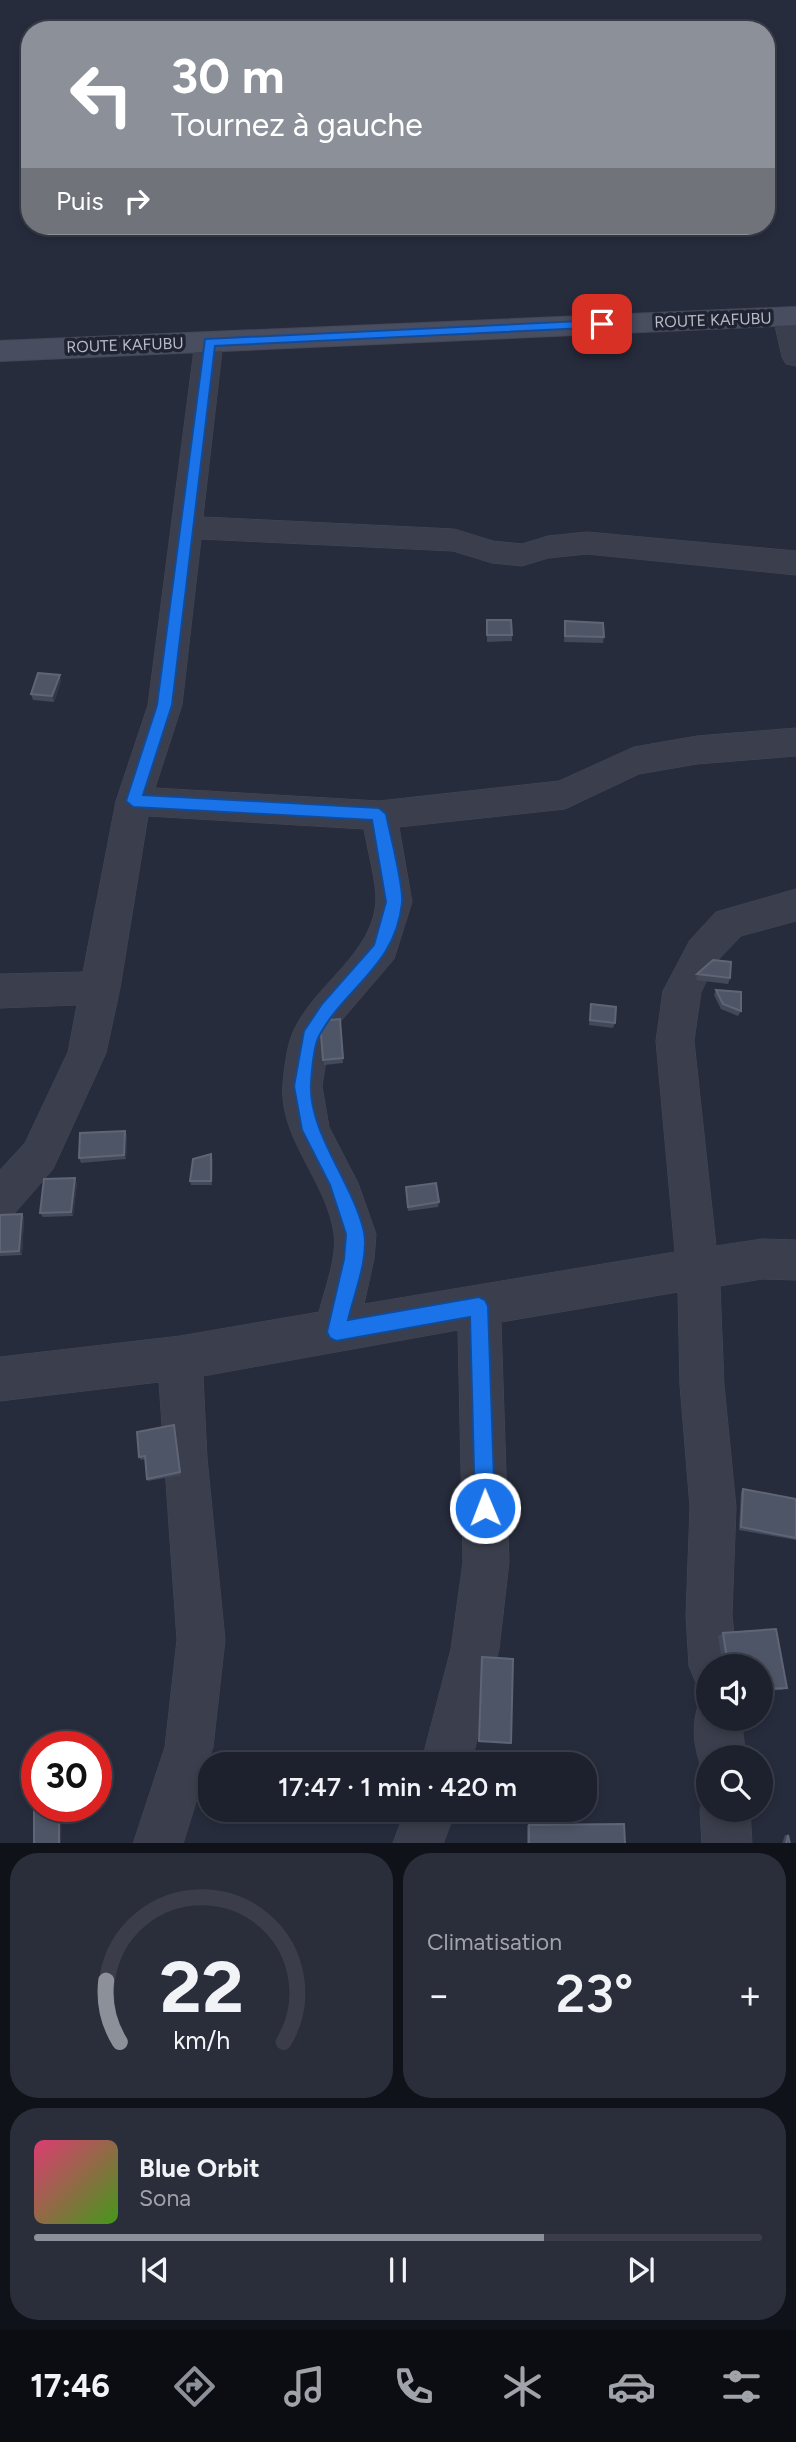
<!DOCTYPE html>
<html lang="fr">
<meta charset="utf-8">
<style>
body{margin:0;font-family:Figtree,sans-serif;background:#2a2e3a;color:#f1f3f6;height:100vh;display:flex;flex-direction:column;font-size:26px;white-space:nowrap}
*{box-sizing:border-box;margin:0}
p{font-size:23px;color:#a0a3aa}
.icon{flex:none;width:38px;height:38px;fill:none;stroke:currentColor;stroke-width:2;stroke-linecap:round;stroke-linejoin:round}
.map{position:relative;height:1843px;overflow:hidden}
.side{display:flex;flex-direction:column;gap:10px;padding:10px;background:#101219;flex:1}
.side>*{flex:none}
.top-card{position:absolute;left:21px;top:21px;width:754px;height:214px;border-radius:28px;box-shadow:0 4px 10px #0003,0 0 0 2px #3b3e4a;background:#8c9099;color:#fff;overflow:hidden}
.tools{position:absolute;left:696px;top:1654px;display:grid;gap:14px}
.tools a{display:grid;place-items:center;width:77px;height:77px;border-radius:50%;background:#1d212e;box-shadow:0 4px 10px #0003,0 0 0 2px #3b3e4a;font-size:35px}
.speed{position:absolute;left:21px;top:1731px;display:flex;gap:14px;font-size:35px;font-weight:700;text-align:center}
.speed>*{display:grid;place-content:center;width:91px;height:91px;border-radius:50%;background:#1d212e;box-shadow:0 4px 10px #0003,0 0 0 2px #3b3e4a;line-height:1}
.speed .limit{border:10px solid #d22;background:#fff;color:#111}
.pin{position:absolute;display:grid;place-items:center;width:60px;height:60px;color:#fff;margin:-30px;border-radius:14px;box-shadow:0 4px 10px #0006}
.me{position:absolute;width:77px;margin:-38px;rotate:359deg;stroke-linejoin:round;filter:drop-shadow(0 0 5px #0008)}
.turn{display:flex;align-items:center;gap:24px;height:147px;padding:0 35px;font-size:32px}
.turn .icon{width:91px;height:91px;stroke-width:2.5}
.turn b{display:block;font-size:49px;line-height:60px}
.then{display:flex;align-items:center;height:66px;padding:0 35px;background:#0003;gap:14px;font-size:26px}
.big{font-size:52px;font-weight:600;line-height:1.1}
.side .widget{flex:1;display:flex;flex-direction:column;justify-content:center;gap:10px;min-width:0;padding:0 24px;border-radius:28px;background:#2a2e3a}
.side .dial{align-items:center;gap:0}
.dial svg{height:182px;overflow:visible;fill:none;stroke:#3b3e4a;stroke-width:7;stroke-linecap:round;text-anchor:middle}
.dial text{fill:#f1f3f6;stroke:none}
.song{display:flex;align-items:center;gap:21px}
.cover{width:84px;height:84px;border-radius:10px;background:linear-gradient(135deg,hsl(340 70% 55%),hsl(100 70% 35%))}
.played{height:7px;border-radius:4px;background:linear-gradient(90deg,#8c9099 70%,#3b3e4a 70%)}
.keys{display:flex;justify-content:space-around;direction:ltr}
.heat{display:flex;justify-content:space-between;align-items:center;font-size:38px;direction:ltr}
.side .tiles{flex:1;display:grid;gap:10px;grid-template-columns:1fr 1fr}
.widget:last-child{grid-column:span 2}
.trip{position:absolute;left:198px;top:1752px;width:399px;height:70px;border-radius:28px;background:#1d212e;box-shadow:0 4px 10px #0003,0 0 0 2px #3b3e4a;font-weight:600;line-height:70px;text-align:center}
.menu{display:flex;height:112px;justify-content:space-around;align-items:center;background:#0c0d12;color:#a0a3aa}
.menu .icon{width:49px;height:49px}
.menu .selected{color:#8c9099}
.menu b{font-size:32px;color:#f1f3f6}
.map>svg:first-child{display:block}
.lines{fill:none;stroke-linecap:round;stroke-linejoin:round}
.street-casing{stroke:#444856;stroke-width:1}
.secondary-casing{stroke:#444856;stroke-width:2}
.street{fill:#3b3f4d;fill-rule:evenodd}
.secondary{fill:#494d60;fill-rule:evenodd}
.wall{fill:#42495a}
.shaded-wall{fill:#32384a}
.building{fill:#4e5566;stroke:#5f6575;stroke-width:2}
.route{fill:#1a73e8;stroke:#114b97;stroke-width:2}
.labels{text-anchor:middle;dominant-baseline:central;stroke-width:7;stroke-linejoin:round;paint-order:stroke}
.far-street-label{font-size:16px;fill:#b7bac8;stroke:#202432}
</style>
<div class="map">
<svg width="796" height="1844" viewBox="0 0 796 1844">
<rect width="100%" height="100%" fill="#272c3d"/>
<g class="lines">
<defs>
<path id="street" d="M787,308L796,310V366L786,364L782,357L773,317L777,311Z
M209,333L219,335L223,342L203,517L454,529L493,541L522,544L548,536L587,532L796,551V575L587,554L548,558L522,566L492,563L453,551L201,539L182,705L155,788L379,801L559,781L634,747L697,736L796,728V756L697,764L639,774L565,809L399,827L412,902L394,959L341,1021L329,1041L322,1086L329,1127L358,1183L376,1234L374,1259L364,1304L675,1252L656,1041L663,991L690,940L716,912L796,889V921L741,936L716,962L701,992L694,1041L716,1246L762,1239L796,1240V1280L762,1279L720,1286L724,1385L736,1507L732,1615L737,1666H709V1688L696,1683L689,1666L686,1615L690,1507L680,1385L678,1292L501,1322L509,1562L499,1649L471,1764H421L451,1649L463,1562L458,1330L203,1376L207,1458L225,1640L213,1747L183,1844H133L165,1747L177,1640L159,1382L0,1401V1357L180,1336L319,1312C325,1288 337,1258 334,1234C327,1181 278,1138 283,1083C285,1065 287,1042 296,1026C318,983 372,953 376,902C377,884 367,848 364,829L148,816L120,988L106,1053L53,1169L14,1214L0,1219V1170L25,1143L68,1052L77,1005L0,1008V974L83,972L116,801L148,705L195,342L199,335Z
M709,1697V1718H741L746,1757H709V1776L704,1774C694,1750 690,1725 700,1701Z
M707,1792L709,1810H750L752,1844H702L700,1810Z
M406,1810H456L443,1844H393Z"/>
<path id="secondary" d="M796,307V325L0,361V341Z"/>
</defs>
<use href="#street" class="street-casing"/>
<use href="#secondary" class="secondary-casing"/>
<use href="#street" class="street"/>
<use href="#secondary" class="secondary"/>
</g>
<path class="wall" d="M487,620L512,635V641L487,642Z
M565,621L604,637L603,643L564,642Z
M61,681L54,702L33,700L31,694Z
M697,974L730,978L728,984L696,980Z
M716,990L741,1011L738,1016L721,1009L714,995Z
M591,1004L615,1023L613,1028L589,1025Z
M340,1019L343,1063L324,1065L320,1021Z
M127,1135L126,1159L81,1163L79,1158Z
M213,1159L212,1185H191L190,1181Z
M77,1183L73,1216L43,1217L40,1213Z
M406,1187L439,1202L438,1207L408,1211Z
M22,1214L24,1218L22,1255L0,1256V1215Z
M174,1425L176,1427L181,1475L148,1481L147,1479L145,1459L141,1460L139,1457Z
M743,1489L796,1499V1540L739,1530L741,1492Z
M723,1633L787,1688L781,1690L761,1691V1666H723L718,1636Z
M624,1824L625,1844H527V1825Z
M785,1835H788L790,1844H782Z"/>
<path class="shaded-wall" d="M60,675L61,681L54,702L52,696Z
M125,1131L127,1135L126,1159L124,1155Z
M211,1154L213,1159L212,1185L211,1181Z
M75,1178L77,1183L73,1216L71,1212Z
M22,1214L24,1218L22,1255L19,1251Z
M174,1425L176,1427L181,1475L180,1472Z
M59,1806H62L61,1844H59Z"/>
<path class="building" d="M487,620H511L512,635H487Z
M565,621L603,623L604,637L565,636Z
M38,673L60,675L52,696L31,694Z
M713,960L731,962L730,978L697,974Z
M716,990L741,992V1011L723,1004Z
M591,1004L616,1007L615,1023L590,1020Z
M340,1019L343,1058L323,1060L320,1021Z
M125,1131L124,1155L79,1158L80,1133Z
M211,1154V1181H190L193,1159Z
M75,1178L71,1212L40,1213L44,1179Z
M436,1183L439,1202L408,1207L406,1187Z
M22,1214L19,1251L0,1252V1215Z
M174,1425L180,1472L147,1479L145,1456L139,1457L137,1432Z
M743,1489L796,1499V1538L741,1527Z
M776,1629L787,1688L761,1689V1666H728L723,1633Z
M482,1657L513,1659L511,1743L479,1741Z
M37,1799V1806H59V1844H34V1800Z
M624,1824L625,1844H529V1825Z
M788,1835L790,1844H786Z"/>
<path class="route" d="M602,320L607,321V327L215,346L172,705L143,795L379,808L386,814C390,835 404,886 402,903C395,967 346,986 319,1036C313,1048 312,1070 311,1083C308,1132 353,1183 364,1232C369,1258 354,1294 348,1320L479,1297L485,1300L488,1306L495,1508L492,1515L485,1518L478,1515L475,1508L470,1317L336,1341L330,1338L327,1332L344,1259L346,1234L330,1185L302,1130L294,1086L304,1031L322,1004L374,945L386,902L372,820L133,807L126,801L157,705L205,339Z"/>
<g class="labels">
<g class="far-street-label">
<text transform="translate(713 320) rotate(-2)">ROUTE KAFUBU</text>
<text transform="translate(125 345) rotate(-2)">ROUTE KAFUBU</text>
</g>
</g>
</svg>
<div class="tools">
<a><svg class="icon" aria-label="sound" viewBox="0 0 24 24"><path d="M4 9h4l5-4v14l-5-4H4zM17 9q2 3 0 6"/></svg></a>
<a><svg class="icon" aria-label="search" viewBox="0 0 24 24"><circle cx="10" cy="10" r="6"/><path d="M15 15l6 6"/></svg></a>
</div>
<div class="speed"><div class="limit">30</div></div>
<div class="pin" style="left:602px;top:324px;background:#d93025"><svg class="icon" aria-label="arrive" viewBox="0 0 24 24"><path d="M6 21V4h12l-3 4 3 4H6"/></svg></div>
<svg class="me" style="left:485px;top:1508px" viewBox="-20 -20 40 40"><circle r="17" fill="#1a73e8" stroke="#fff" stroke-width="3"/><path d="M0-11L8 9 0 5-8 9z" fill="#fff"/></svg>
<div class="trip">17:47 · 1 min · 420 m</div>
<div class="top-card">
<div class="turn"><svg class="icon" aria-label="left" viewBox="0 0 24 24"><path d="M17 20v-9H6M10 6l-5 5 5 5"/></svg><div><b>30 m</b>Tournez à gauche</div></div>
<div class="then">Puis<svg class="icon" aria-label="right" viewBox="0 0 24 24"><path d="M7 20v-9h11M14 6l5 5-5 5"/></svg></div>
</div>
</div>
<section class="side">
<div class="tiles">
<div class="widget dial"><svg viewBox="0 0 100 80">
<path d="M14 69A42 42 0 1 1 86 69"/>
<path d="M14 69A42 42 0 0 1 8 42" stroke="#8c9099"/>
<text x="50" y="56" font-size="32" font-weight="700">22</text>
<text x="50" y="72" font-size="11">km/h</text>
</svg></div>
<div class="widget"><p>Climatisation</p>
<div class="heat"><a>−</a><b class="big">23°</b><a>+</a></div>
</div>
<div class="widget">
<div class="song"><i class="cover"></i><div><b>Blue Orbit</b><p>Sona</p></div></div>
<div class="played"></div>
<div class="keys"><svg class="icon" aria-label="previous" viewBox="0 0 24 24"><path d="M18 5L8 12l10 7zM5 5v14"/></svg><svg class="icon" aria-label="pause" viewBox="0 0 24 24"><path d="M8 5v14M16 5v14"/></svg><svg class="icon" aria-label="next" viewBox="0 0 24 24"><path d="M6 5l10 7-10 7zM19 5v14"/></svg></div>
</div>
</div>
</section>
<nav class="menu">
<b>17:46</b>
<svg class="icon selected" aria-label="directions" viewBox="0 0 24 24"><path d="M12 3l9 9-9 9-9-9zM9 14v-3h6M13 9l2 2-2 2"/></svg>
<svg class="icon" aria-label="music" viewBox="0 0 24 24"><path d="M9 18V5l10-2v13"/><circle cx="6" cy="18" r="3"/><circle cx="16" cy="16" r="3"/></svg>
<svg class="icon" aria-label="phone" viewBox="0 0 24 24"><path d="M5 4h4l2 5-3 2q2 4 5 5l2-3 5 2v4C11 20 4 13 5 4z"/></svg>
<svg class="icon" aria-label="climate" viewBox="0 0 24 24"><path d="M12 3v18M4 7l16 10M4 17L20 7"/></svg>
<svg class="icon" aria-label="car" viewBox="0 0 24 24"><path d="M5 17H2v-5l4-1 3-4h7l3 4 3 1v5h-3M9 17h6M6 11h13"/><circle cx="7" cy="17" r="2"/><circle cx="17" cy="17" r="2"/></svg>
<svg class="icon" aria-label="filters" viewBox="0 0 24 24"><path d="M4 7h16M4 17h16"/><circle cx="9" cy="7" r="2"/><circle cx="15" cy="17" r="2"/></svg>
</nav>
